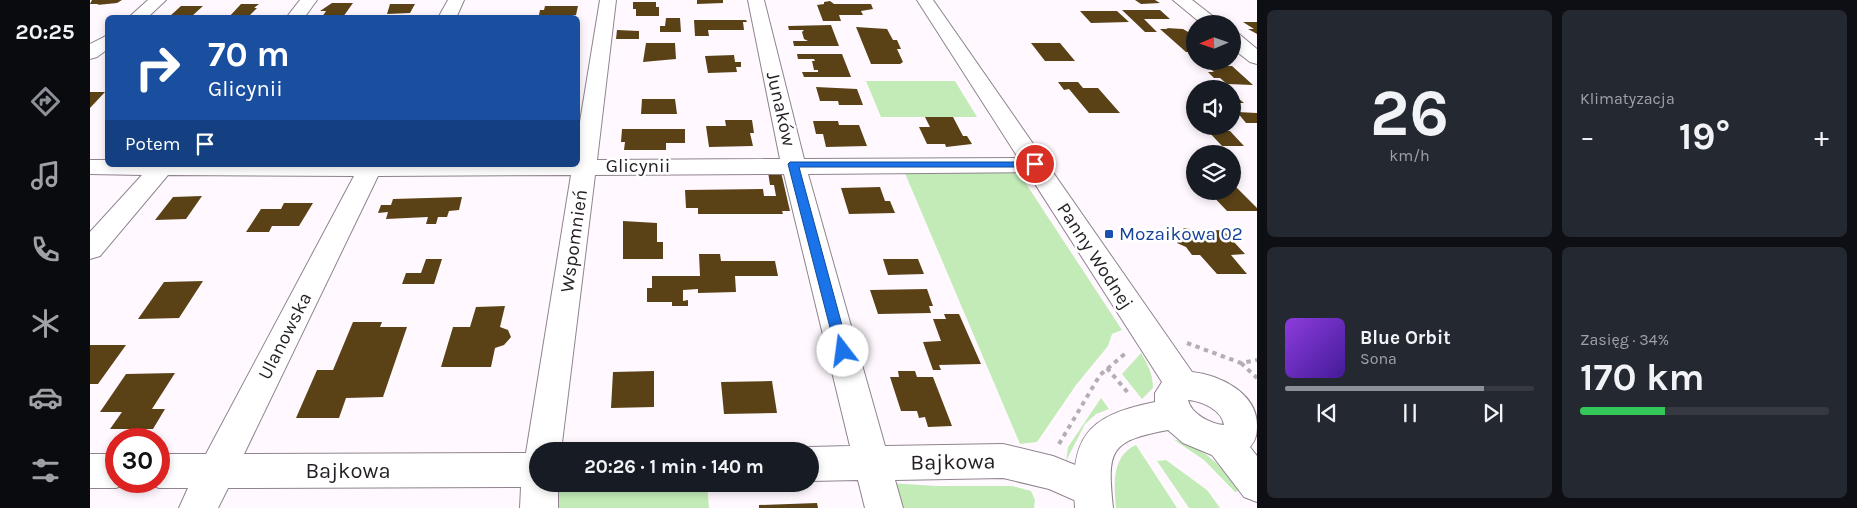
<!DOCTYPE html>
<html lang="pl">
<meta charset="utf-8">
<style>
body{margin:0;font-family:Karla,sans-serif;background:#242831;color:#f1f3f6;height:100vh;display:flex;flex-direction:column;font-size:19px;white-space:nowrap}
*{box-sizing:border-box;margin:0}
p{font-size:16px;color:#9ea1a6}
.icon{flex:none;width:28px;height:28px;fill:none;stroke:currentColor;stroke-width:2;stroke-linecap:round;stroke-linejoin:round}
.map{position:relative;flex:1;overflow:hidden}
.details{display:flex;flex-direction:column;gap:10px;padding:10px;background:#0d0f14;width:600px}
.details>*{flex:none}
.banner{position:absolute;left:15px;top:15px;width:475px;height:152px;border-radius:8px;box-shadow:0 2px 8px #0003;background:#1a4fa0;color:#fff;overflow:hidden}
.needle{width:32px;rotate:268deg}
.controls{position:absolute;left:1096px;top:15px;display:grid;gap:10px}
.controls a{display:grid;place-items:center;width:55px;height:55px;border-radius:50%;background:#171b24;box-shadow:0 2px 8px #0003;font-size:25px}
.speed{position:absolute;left:15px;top:428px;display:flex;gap:10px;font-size:25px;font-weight:700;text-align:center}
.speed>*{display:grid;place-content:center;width:65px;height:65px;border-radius:50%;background:#171b24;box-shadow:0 2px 8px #0003;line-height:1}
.speed .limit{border:8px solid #d22;background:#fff;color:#111}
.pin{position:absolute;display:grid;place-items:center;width:42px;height:42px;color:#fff;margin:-21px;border:2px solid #fff;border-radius:50%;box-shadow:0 1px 5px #0007}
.me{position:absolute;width:55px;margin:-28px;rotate:345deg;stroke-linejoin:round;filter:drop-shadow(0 0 4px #0008)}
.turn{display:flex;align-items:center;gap:18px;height:105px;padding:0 20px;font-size:22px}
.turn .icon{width:65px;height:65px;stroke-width:2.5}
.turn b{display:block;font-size:35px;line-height:42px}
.then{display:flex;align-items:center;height:48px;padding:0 20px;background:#0003;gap:10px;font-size:19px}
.big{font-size:38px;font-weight:700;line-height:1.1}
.details .widget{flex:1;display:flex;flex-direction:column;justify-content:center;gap:8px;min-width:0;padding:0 18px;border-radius:8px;background:#242831}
.details .dial{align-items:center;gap:0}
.dial b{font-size:65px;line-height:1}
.song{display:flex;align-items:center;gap:15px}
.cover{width:60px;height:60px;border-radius:8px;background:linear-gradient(135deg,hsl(270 70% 55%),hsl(260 70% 35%))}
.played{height:5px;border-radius:2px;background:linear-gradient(90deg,#8c9099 80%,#363941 80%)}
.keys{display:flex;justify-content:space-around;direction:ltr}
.heat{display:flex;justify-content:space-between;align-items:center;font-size:28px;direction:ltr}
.charge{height:8px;border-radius:4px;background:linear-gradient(90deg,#34c759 34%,#363941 0)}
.details .tiles{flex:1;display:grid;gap:10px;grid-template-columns:repeat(2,1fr)}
.trip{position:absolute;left:439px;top:442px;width:290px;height:50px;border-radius:25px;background:#171b24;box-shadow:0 2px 8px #0003;font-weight:700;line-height:50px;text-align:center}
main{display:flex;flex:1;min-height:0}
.tabs{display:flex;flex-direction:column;width:90px;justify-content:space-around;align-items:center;background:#090b0e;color:#9ea1a6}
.tabs .icon{width:35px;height:35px}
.tabs .active{color:#8c9099}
.tabs b{font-size:22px;color:#f1f3f6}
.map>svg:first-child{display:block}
.green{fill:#c3ebb7}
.building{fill:#5a4216}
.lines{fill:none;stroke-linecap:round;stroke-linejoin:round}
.street-casing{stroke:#8f838f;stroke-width:2}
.secondary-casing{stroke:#8f838f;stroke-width:2}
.path{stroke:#b4aeb4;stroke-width:4;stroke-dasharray:4.5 4.5;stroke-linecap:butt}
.street{fill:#fff;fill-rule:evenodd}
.secondary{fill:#fff;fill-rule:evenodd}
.route{fill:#1a73e8;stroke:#114b97}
.transit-dot{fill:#1a4fb4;stroke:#fff;stroke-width:2}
.labels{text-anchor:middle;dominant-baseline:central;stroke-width:5;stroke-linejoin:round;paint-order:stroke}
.street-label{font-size:19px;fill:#231e23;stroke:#fff}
.transit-label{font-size:19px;fill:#164399;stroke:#fff;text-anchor:start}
.near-street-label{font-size:22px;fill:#231e23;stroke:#fff}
</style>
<main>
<nav class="tabs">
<b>20:25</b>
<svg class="icon active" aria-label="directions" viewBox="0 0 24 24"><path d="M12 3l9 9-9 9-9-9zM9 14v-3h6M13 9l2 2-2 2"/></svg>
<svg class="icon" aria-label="music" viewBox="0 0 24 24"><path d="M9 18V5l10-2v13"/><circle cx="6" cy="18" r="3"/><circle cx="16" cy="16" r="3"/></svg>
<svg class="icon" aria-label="phone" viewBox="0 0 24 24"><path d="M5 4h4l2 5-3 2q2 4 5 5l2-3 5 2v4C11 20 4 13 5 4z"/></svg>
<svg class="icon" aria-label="climate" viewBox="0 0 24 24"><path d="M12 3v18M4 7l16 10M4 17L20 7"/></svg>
<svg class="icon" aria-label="car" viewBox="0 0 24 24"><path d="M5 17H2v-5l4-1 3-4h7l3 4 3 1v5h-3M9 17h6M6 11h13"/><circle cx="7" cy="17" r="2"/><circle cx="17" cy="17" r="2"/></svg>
<svg class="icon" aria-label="filters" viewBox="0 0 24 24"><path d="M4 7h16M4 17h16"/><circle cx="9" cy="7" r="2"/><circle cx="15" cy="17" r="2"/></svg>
</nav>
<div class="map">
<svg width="1167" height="508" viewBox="0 0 1167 508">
<rect width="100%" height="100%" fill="#fff9ff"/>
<path class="green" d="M776,81H865L887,117H791Z
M927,170L1032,330L1022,334L1018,346L986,385L947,442L930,444L814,171Z
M1051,353C1058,365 1063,374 1063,388L1052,399L1032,374Z
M1011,398L1019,409L1006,414L995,424L976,461L978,447Z
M1083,439C1116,449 1130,464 1149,491L1145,492L1114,460Z
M1046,445L1087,508H1026C1024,486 1021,456 1046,445Z
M1076,460L1117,490L1130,508H1099L1067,461Z
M800,483L847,486H922L941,491L945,500L944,508H805Z
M617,484L619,508H464L465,494L470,485Z"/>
<path class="building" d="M2,0H32L27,3L7,5L9,4H0Z
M607,0H633V3L607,4Z
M1045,0H1065L1070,3L1051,4Z
M740,1L744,4H781L783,9L771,11L773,15H749L751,21H733L727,5L734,4V2Z
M543,2H566V7H569V16H546V9H543Z
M242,3H263L253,17H232L236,11H230Z
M151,4H169L164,8H167L157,18H138Z
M300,4H325L320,13L297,14Z
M91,6H113L102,16H80Z
M455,6H488L486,15H449L450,10H454Z
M1032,10H1070L1080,19H1054L1067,32H1055Z
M990,11H1027L1039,22L1001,23Z
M576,18H590L591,32H570V26H575Z
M604,20H656L657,22H653L654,30H618L619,36H605Z
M1153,22H1167V34L1158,29H1164Z
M741,25L749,46H704L703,41H718L714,39L712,32L714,30H699L698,26Z
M766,27L797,29L803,40H807L811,49H807L813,62L810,64H781Z
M1076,28L1093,29L1105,36V52H1096L1070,29H1078Z
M527,30L549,31V39H526Z
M556,43H585L586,59L553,62Z
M941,43H970L985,61H955Z
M707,54H752L761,77H714L712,72H728V70H724L722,61H725L724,59H708Z
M644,55L645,62H651V67H646L647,72L618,73L615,56Z
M1117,66H1142L1163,85L1137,84L1130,78H1124L1118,72H1124Z
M968,82H988L993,88H1008L1030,113H999L979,89L974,90Z
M726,87L767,89L773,105H749L748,101H730Z
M0,92H15L0,108Z
M1142,93L1154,103H1142Z
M552,99H585L587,114H551Z
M1147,112L1167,113V123H1156Z
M835,117H863L873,136H877L882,144L856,147L855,144H837L829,127H840Z
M635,120H662L664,133H660L663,146L619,147L616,126H636Z
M723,121H748L749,125H769L777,146L736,147L733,134H726Z
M532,129H595V143H576V150H534L535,142H531Z
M1118,131H1140L1154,146H1132Z
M678,172H691L700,211H692L693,214H608V208H596L595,190L673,189L674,196H686L684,185H680Z
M1142,183L1167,208V211H1137L1118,191H1142Z
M790,187L795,201H800L805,213L759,214L751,188Z
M112,196L96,219L65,220L83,197Z
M372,197L369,210L359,211L357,217H348L346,224H336L338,217L296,219L298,212L288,213L291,205H301L303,199Z
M194,203H223L209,226H182L179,232H156L171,209H191Z
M533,221L567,223V242H573V259H533Z
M1094,228L1110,231L1133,230L1155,254L1141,255L1157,274H1127L1110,255H1102L1096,247L1087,243L1090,240L1082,231H1092Z
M609,254H630L631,261H685L688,276H645L646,292L608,293V289L593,290V301L598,300V306H582V302H557V288H562V276H610Z
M336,259H352L344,284H312L316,273H331Z
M793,259H828L834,274L798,275Z
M113,281L89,318L48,319L74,282Z
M837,289L843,306H839L841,313L788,314L780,290Z
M415,306L410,327L418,330L421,337L414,345L405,348L401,367H351L363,327H380L386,307Z
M854,314H869L891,364L849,365L851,370H843L833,342L851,341L843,319H856Z
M263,322H292L290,327H317L293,397L256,398L249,418H206L227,370H243Z
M0,345H36L8,384H0Z
M564,371V407L521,408L523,372Z
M808,371H825L827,377H843L862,426L838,427L835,417L829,418L827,411H811L800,377H809Z
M85,373L62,409H75L63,429H20L32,412H10L36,374Z
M682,381L687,413L634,414L631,382Z
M727,503L728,508H669V505Z"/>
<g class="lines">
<defs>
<path id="street" d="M58,0H76L57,18H38Z
M210,0H227L214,18H196Z
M358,0H374L366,18H348Z
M510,0H526L507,160L690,159L658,0H674L714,159L945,158L953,160L957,165L953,170L945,172L718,174L795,446L913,444L963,456L1015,477L1021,490L1015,503L1002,508L959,489L913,478L805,480L813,508H775L768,480L720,481V451H709L720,447L760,446L694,174L505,175L471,451H448V484H468V508H430L431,487L138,488L128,508H89L98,488H69L56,483L55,481H69V454H116L264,176L78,175L10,256L0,259V232L52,175L0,174V160H18V165H488V134ZM481,175L436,453L154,454L288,176Z
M1083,0H1102L1133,24H1112Z
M1142,33L1149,34L1167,49V64L1160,62L1142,48Z
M18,35V49L7,57L0,59V44Z
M0,454H26V481H40L39,483L26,488H0Z"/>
<path id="secondary" d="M827,0H843L1102,372C1130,375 1167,393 1167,425C1167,434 1166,440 1160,447L1167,456V502L1154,497L1122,455L1093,443L1078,430C1019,441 1017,450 1023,508H985C980,438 995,416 1065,402V393L1072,382ZM1098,400C1112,401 1132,410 1134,425C1121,424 1101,414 1098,400Z"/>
</defs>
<use href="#street" class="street-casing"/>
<use href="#secondary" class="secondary-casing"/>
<path class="path" d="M1097,343L1151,363L1167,360
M1151,363L1167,378
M1017,368L1039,394
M969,444L1010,375L1037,352"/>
<use href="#street" class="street"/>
<use href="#secondary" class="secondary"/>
</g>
<path class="route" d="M700,162H945L950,164L945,167H709L759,351L753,356L746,351L698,164Z"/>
<rect class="transit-dot" x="1014" y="229" width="10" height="10" rx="2.5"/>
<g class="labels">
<g class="street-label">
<text transform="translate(691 109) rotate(77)">Junaków</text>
<text x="548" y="166">Glicynii</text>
<text transform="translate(484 241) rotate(-82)">Wspomnień</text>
<text transform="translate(1005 256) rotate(57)">Panny Wodnej</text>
<text transform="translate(195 336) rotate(-63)">Ulanowska</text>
</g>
<g class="transit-label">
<text x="1029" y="234">Mozaikowa 02</text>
</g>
<g class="near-street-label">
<text transform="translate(863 462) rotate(-1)">Bajkowa</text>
<text x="258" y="471">Bajkowa</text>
</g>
</g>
</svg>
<div class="controls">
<a><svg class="needle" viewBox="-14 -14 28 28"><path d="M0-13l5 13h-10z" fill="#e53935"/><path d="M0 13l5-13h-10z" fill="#9ea1a6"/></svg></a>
<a><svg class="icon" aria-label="sound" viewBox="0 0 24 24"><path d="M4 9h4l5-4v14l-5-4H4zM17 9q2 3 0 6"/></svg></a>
<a><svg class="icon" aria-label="layers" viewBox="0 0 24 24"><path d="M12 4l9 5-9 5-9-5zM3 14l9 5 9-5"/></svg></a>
</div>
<div class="speed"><div class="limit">30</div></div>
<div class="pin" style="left:945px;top:164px;background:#d93025"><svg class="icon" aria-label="arrive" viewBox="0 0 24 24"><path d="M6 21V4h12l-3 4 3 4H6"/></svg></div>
<svg class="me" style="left:753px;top:351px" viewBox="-20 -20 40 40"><circle r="19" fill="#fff"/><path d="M0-13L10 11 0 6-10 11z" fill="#1a73e8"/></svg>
<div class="trip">20:26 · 1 min · 140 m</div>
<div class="banner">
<div class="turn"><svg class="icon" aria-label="right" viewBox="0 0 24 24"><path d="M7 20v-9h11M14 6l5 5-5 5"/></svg><div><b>70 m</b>Glicynii</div></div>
<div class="then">Potem<svg class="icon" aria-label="arrive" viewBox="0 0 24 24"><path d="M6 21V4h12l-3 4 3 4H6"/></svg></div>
</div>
</div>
<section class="details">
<div class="tiles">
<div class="widget dial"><b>26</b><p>km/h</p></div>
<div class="widget"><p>Klimatyzacja</p>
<div class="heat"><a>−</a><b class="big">19°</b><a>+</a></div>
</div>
<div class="widget">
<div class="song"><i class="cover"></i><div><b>Blue Orbit</b><p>Sona</p></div></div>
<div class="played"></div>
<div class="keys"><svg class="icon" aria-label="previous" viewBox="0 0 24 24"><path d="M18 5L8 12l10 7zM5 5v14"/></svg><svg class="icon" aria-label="pause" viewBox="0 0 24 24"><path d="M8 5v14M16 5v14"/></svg><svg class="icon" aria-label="next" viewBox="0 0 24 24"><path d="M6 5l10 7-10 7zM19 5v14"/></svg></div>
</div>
<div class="widget"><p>Zasięg · 34%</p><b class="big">170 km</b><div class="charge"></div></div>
</div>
</section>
</main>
